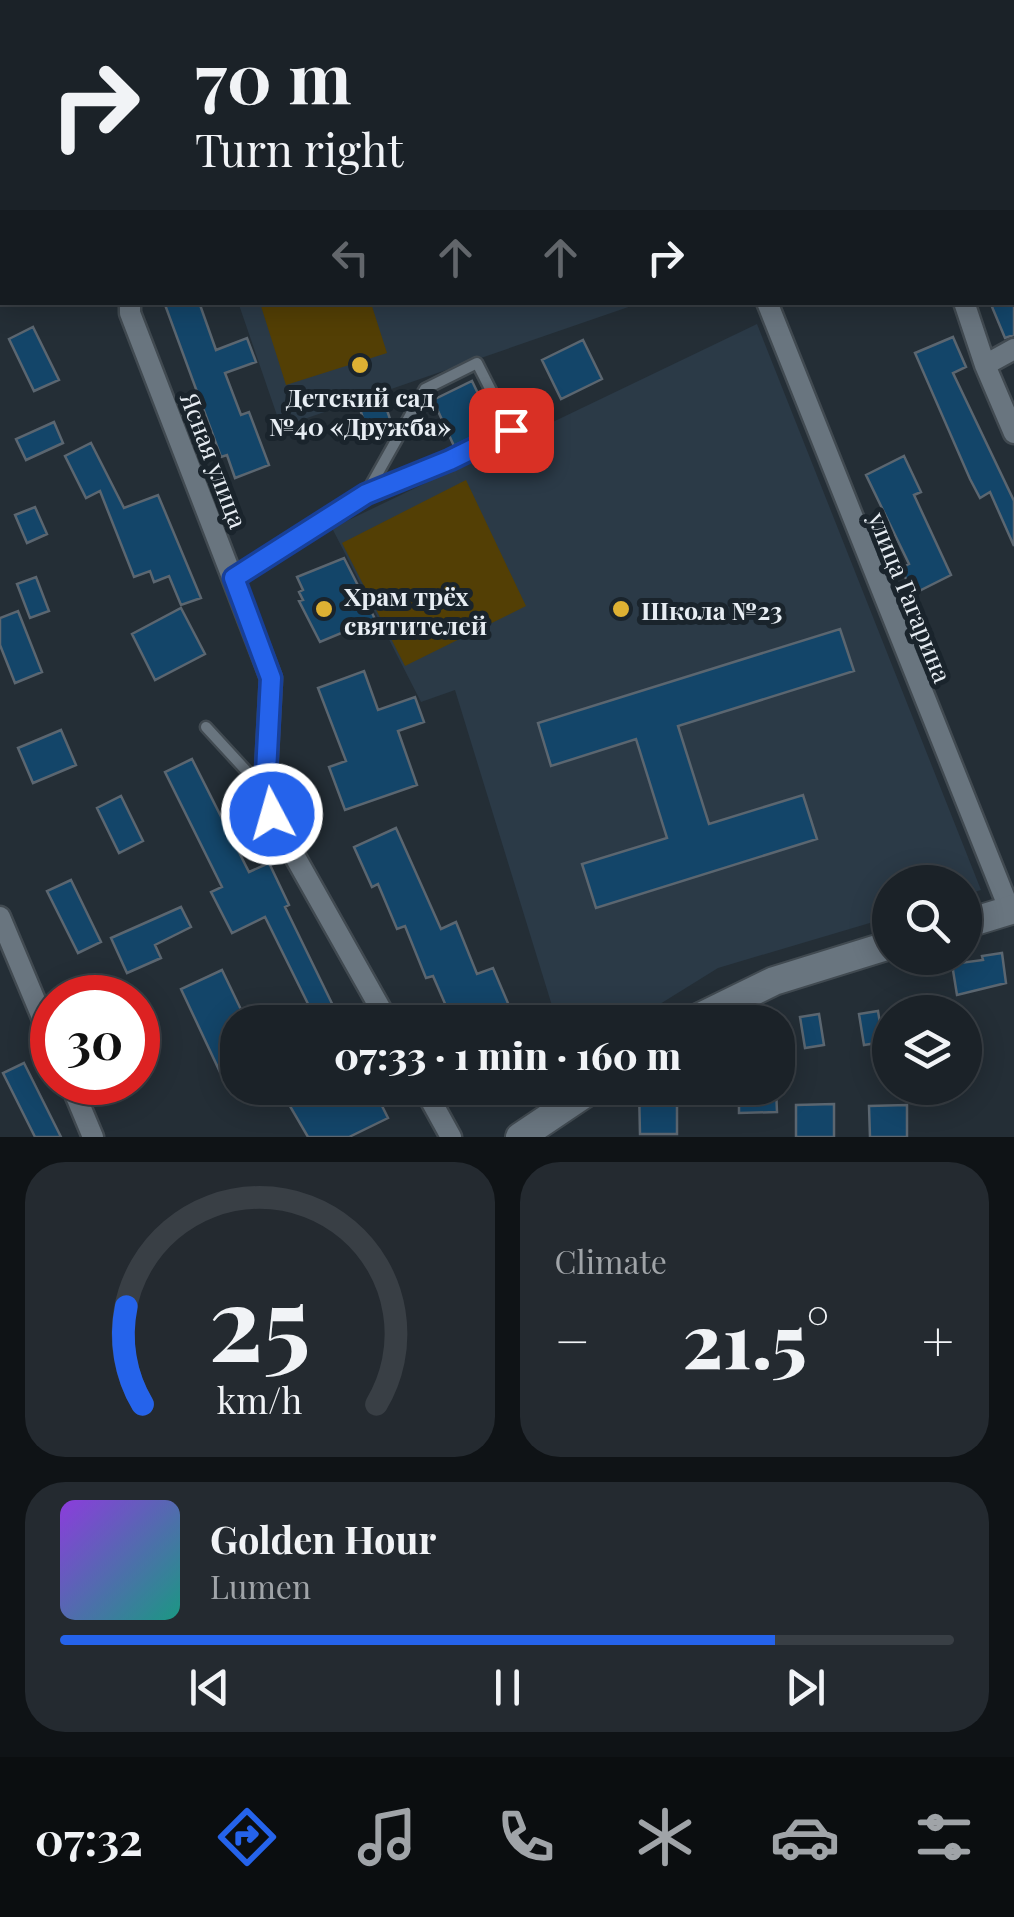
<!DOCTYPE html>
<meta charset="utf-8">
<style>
body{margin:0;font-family:"Playfair Display",serif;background:#242a30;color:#f1f3f6;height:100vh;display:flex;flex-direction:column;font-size:38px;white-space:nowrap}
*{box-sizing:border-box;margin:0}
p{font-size:32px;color:#a0a4a8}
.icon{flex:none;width:55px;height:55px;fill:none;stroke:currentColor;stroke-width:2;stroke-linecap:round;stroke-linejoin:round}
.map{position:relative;height:1137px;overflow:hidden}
.side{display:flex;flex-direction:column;gap:25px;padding:25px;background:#0f1316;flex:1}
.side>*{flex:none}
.guide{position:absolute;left:0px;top:0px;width:1015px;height:305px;box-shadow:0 5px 25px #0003,0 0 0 2px #393f45;background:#1b2228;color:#f1f3f6;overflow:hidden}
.tools{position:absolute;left:872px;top:865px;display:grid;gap:20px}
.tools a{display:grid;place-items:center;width:110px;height:110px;border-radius:50%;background:#1b2228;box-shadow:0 5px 25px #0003,0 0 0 2px #393f45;font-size:50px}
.speed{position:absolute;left:30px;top:975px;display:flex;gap:20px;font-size:50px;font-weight:700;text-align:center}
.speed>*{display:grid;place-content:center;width:130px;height:130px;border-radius:50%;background:#1b2228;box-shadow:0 5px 25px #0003,0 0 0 2px #393f45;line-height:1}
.speed .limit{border:15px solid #d22;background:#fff;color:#111}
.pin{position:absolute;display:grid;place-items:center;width:85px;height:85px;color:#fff;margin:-42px;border-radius:20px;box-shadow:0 5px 15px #0006}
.me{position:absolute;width:110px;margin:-55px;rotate:354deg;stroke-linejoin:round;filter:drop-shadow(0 0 8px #0008)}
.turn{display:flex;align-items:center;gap:35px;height:210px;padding:0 30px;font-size:45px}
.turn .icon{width:130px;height:130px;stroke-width:2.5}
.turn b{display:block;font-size:70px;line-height:85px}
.lanes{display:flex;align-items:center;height:95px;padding:0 30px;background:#0003;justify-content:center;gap:50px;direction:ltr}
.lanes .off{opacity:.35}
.big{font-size:75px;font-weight:800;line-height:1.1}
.side .widget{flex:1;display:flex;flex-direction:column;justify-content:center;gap:15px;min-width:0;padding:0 35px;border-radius:40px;background:#242a30}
.side .dial{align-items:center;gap:0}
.dial svg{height:260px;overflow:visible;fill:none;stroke:#393f45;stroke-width:7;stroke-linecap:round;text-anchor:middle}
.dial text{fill:#f1f3f6;stroke:none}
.song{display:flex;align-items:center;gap:30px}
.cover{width:120px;height:120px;border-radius:15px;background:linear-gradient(135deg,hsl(270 70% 55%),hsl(170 70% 35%))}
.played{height:10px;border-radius:5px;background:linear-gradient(90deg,#2563eb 80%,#393f45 80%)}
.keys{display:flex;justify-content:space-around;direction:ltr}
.heat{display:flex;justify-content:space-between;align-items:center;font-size:55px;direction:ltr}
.side .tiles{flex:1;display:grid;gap:25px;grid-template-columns:1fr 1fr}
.widget:last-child{grid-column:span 2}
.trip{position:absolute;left:220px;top:1005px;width:575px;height:100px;border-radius:40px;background:#1b2228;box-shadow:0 5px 25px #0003,0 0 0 2px #393f45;font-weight:800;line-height:100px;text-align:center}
.tabs{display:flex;height:160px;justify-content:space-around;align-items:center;background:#0b0e10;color:#a0a4a8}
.tabs .icon{width:70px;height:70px}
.tabs .on{color:#2563eb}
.tabs b{font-size:45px;color:#f1f3f6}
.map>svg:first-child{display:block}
.built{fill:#2b3a47}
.green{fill:#533f05}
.building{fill:#134569;stroke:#5b6670;stroke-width:2.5}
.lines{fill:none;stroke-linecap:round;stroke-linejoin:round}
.lane-casing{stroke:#414a51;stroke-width:15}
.street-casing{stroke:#414a51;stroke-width:25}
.secondary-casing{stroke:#414a51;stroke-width:32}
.lane{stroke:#69757f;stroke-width:10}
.street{stroke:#69757f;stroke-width:20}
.secondary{stroke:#69757f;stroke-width:28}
.route-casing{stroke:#184099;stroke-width:25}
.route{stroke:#2563eb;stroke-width:18}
.poi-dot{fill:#deb133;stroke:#1a242c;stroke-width:4}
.labels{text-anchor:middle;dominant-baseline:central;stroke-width:10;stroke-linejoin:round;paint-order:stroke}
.poi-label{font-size:25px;font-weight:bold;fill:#e7edf3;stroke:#1a242c;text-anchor:start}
.street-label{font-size:25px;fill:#e7edf3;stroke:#1a242c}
</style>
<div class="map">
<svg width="1014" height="1137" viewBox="0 0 1014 1137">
<rect width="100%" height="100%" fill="#242e36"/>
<path class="built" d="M238,302L640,303L281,427Z
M757,324L981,890L965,895V882H890V917L718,968L631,1022H557L455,690L421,702L332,528Z"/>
<path class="green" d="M260,303H371L387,353L286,385Z
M466,480L526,606L405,666L342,543Z"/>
<path class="building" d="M164,302H199L216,350L247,338L256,362L225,373L241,415L249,412L269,465L235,478L227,455L221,457Z
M990,302H1014V335L1005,338Z
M33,327L59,380L34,391L9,339Z
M953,337L966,367L953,373L1014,501V546L990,492L980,498L970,479L915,353Z
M583,340L602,379L561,399L542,360Z
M472,381L494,427L454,446L433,400Z
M382,395L393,428L369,438L358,402Z
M54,422L63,443L26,460L16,439Z
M91,443L124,508L158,495L201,598L181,605L169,576L154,582L150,571L134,577L100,491L86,498L65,456Z
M904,456L921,492L914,495L951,575L913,594L901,568L909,564L866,475Z
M35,507L47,534L27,543L15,515Z
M344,558L375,619L320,642L299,601L303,600L299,592L303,590L297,577Z
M36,577L49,611L30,618L17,584Z
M181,608L205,654L155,680L132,634Z
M18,611L42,672L15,683L0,645V618Z
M840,629L854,671L678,726L709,824L803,795L817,839L596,908L582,864L667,838L636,739L551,766L538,723Z
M364,671L378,710L415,697L424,722L398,731L417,785L345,810L329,767L346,761L318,688Z
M61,730L76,765L33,783L18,748Z
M192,759L249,872L269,863L289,905L285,907L341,1022H317L265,917L232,933L211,892L222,887L165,772Z
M121,796L143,841L119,853L97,808Z
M396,828L441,929L456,922L477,974L493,968L510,1008L476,1022H453L433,976L426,978L405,926L397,929L378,884L372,887L354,847Z
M71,880L101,942L78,953L47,891Z
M181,907L191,927L155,945L161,958L127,973L111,938Z
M1002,953L1006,983L957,995L952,964L983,960L982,956Z
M222,970L247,1022H238V1064L220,1072L181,989Z
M878,1011L883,1042L864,1045L859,1014Z
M819,1014L824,1045L805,1048L800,1017Z
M24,1063L61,1137H35L3,1073Z
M298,1088H373L388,1118L349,1137H308L284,1096Z
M677,1088V1134H640L639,1089Z
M739,1088H776L777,1112L739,1113Z
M834,1104V1137H796V1105Z
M907,1105V1137H870L869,1106Z"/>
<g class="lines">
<defs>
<path id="lane" d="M84,0L86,2
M249,2L254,0
M234,578L366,494L450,460L511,430L477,363L425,389L366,494
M206,727L263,789"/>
<path id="street" d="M644,0L645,2
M860,0L861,2
M717,2L721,0
M130,302V313L271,678L265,791L271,814L388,1022
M767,302L1010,911
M964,302L985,365L1014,433
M985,365L1014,349
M0,917L52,1041
M70,1082L93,1137
M424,1088L451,1137"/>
<path id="secondary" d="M965,924L1014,909
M690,1022L774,981L890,945
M520,1137L593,1088"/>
</defs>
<use href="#lane" class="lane-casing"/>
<use href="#street" class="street-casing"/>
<use href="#secondary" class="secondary-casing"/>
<use href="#lane" class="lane"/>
<use href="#street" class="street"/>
<use href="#secondary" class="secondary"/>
</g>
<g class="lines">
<defs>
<path id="route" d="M272,814L265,791L271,678L234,578L366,494L450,460L511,430"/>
</defs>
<use href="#route" class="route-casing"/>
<use href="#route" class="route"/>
</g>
<g class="poi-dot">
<circle cx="360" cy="365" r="10"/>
<circle cx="324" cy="609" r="10"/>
<circle cx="621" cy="609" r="10"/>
</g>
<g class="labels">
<g class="poi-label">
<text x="360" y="396" text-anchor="middle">Детский сад<tspan x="360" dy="29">№40 «Дружба»</tspan></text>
<text x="344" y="595">Храм трёх<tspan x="344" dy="29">святителей</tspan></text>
<text x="641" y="609">Школа №23</text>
</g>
<g class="street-label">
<text transform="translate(215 460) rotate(69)">Ясная улица</text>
<text transform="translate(911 597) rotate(68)">улица Гагарина</text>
</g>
</g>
</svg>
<div class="tools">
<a><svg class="icon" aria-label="search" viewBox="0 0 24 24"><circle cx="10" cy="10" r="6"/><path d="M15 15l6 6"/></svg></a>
<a><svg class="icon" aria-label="layers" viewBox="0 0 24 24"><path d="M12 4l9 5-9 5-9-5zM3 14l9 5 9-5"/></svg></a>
</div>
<div class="speed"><div class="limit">30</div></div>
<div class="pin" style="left:511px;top:430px;background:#d93025"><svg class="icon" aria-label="arrive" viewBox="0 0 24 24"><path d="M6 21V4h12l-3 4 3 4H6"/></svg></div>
<svg class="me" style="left:272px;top:814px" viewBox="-20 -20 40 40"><circle r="17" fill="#2563eb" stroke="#fff" stroke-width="3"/><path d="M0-11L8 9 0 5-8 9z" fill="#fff"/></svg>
<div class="trip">07:33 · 1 min · 160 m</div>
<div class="guide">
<div class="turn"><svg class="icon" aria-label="right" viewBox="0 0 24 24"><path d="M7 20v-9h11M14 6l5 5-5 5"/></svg><div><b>70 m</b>Turn right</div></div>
<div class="lanes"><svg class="icon off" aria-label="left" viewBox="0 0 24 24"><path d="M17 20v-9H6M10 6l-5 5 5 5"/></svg><svg class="icon off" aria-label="ahead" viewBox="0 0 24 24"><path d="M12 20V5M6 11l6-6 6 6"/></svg><svg class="icon off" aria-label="ahead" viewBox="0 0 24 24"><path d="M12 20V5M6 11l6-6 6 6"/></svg><svg class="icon" aria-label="right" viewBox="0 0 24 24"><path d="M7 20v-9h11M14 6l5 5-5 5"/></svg></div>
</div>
</div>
<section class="side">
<div class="tiles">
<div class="widget dial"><svg viewBox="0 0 100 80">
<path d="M14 69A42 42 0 1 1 86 69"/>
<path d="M14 69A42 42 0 0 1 9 39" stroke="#2563eb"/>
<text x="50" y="56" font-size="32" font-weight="700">25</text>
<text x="50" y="72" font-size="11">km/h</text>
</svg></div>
<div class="widget"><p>Climate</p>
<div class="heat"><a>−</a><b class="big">21.5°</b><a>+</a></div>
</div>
<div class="widget">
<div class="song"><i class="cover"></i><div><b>Golden Hour</b><p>Lumen</p></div></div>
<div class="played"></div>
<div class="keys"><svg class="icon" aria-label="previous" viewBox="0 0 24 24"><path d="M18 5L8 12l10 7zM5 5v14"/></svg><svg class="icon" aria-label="pause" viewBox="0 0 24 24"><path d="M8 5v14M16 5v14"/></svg><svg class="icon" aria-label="next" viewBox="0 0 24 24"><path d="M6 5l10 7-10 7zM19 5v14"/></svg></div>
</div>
</div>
</section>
<nav class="tabs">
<b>07:32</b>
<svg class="icon on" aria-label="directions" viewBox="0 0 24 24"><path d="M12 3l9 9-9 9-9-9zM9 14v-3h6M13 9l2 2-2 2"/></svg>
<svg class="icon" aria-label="music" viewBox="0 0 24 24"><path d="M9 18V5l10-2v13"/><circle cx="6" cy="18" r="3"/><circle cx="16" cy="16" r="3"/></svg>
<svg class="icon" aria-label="phone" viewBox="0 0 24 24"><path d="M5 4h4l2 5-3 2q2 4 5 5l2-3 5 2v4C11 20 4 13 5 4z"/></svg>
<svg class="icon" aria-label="climate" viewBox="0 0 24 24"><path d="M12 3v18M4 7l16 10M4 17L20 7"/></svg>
<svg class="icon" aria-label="car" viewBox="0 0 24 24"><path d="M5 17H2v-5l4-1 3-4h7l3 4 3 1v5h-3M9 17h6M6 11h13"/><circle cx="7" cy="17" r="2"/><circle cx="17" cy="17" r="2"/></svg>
<svg class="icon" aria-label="filters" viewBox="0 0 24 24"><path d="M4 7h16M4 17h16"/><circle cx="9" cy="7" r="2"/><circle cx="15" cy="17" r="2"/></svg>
</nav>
